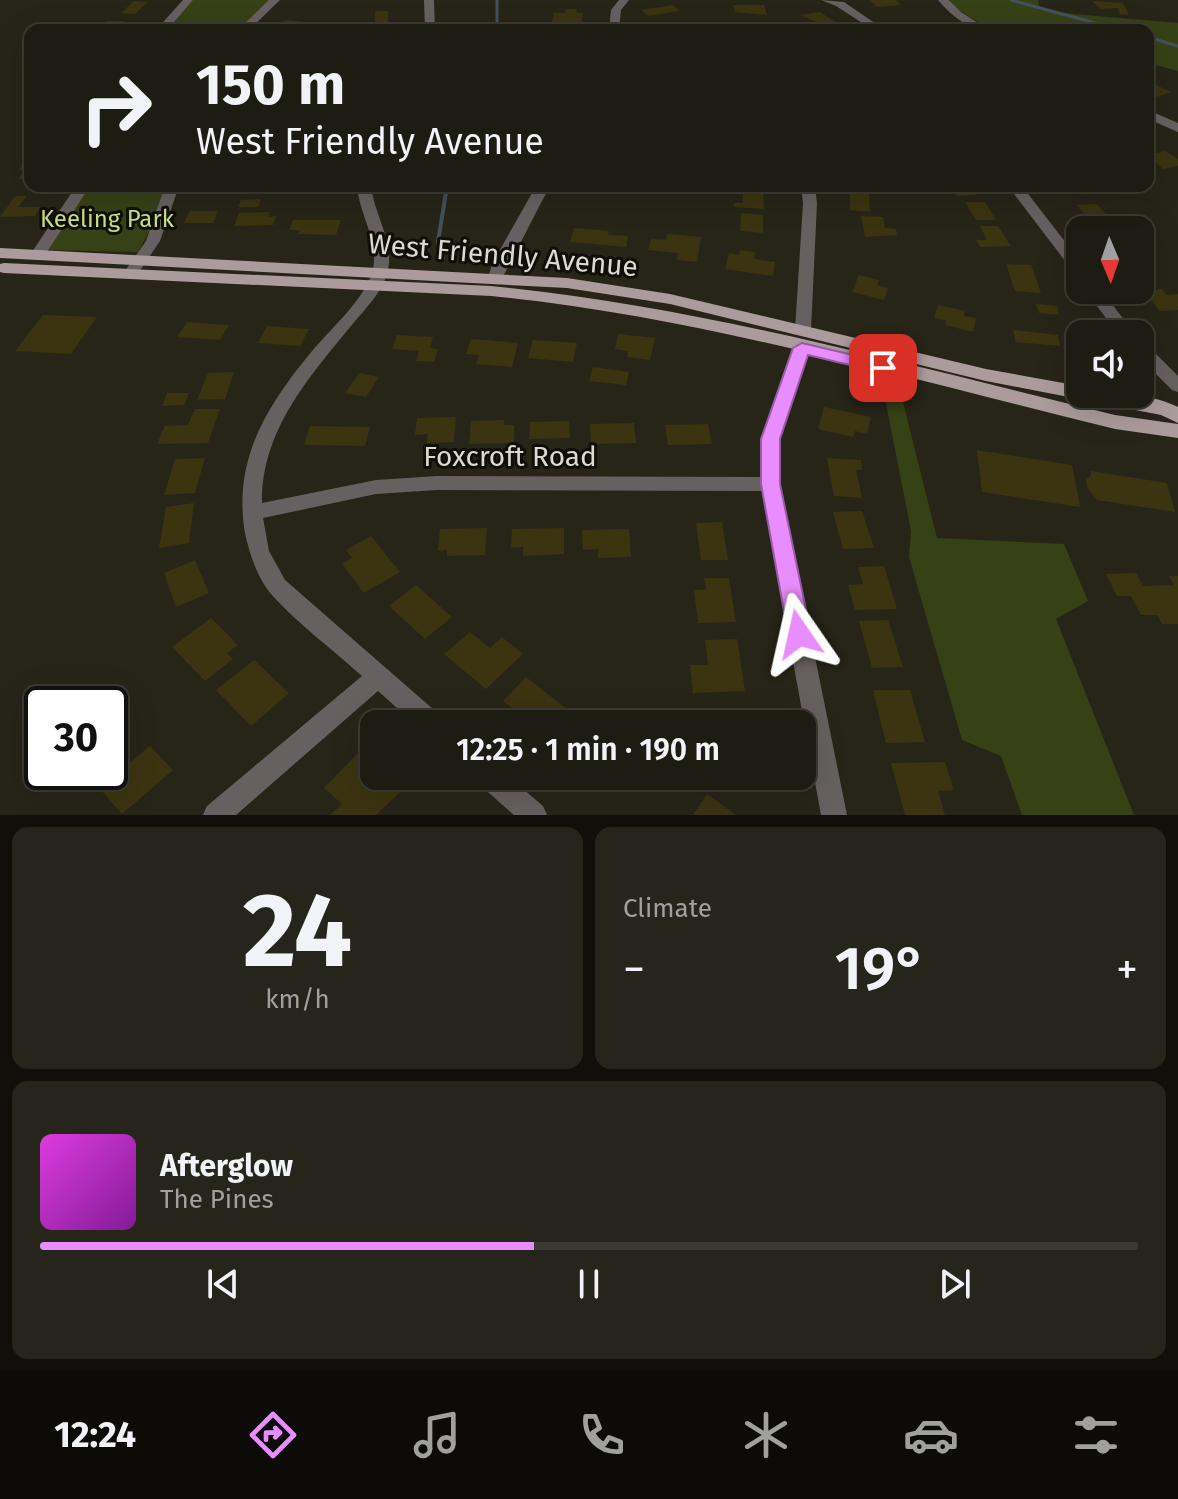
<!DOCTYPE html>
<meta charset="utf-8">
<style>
body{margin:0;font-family:"Fira Sans",sans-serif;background:#25251b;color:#f1f3f6;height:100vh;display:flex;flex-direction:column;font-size:30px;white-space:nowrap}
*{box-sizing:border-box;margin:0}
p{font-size:26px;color:#a0a19f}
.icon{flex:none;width:44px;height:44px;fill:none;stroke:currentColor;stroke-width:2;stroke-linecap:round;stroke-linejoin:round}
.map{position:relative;height:815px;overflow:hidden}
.side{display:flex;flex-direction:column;gap:12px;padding:12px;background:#100f0a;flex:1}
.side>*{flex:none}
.guide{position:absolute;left:24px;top:24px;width:1130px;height:168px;border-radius:16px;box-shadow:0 8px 32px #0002,0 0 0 2px #3b3a32;background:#1d1c12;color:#f1f3f6;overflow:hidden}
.needle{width:52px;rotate:178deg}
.tools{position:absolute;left:1066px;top:216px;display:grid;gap:16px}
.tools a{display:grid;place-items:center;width:88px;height:88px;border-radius:16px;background:#1d1c12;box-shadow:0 8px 32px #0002,0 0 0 2px #3b3a32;font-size:40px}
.speed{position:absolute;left:24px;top:686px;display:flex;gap:16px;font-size:40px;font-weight:700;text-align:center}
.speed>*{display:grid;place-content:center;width:104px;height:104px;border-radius:50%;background:#1d1c12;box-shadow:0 8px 32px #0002,0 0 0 2px #3b3a32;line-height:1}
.speed .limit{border:4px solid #111;border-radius:12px;background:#fff;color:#111}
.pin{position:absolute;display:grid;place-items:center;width:68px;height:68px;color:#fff;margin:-34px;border-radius:16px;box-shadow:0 4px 12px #0006}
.me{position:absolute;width:88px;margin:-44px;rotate:349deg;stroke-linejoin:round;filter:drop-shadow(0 0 6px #0008)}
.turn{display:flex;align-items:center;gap:28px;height:168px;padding:0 40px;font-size:36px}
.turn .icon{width:104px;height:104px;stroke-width:2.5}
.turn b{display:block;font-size:56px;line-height:68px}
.big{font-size:60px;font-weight:600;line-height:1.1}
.side .card{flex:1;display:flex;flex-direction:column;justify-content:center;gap:12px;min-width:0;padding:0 28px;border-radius:16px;background:#25251b}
.side .dial{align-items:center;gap:0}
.dial b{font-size:104px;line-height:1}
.song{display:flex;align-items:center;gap:24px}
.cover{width:96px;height:96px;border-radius:12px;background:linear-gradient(135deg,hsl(300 70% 55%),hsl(290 70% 35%))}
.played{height:8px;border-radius:4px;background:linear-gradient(90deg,#e98dfe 45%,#3b3a32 45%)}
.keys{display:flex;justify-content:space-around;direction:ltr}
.heat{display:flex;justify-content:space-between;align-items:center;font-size:44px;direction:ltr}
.side .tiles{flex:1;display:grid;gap:12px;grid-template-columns:1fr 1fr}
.card:last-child{grid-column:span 2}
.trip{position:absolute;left:360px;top:710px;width:456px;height:80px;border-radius:16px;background:#1d1c12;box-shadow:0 8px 32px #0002,0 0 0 2px #3b3a32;font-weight:600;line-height:80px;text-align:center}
.tab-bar{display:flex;height:128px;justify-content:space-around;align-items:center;background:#0c0b07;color:#a0a19f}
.tab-bar .icon{width:56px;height:56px}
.tab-bar .selected{color:#e98dfe}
.tab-bar b{font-size:36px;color:#f1f3f6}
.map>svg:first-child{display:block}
.green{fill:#374116}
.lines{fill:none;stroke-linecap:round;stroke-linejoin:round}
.stream-far1{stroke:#42515d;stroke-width:3}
.stream{stroke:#42515d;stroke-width:4}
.building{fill:#3b3411}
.minor{fill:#676061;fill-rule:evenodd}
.major{fill:#ab9b9d;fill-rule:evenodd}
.route{fill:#e98dfe;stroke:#975ca5;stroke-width:2}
.labels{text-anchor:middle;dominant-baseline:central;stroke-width:6;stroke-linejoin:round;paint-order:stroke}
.far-park-label{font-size:24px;fill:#c7df86;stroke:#0f0e08}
.street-label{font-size:28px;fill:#dbdad2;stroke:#0f0e08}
</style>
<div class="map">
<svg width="1178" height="815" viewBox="0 0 1178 815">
<rect width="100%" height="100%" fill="#272518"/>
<path class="green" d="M193,0H272L240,30H166Z
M950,0H1038L1039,7L1062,13L1178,23V71L1148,63V30H991L957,9Z
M87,186H167L159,213L138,252L48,250Z
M881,378L898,382L937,538L1064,544L1088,601L1056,619L1134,815H1022L1001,756L962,740L909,557L911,531Z"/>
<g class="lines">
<path class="stream-far1" d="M497,0V30
M1011,0L1121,30
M1148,37L1178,46"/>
<path class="stream" d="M443,258L438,242L447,186"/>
</g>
<path class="building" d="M870,0H896L901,5L877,7Z
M134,1L148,2L135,14L121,13Z
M1092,1L1123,3L1129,15L1120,14L1117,8L1101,9Z
M673,5L680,11L648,16L641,10Z
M733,5H764L767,15L735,12Z
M566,9H577L576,13H583L581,26L551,25L554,13H565Z
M375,11H388V22L375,23Z
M820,12L837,23L823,25L800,15Z
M285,20L303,22L295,30H275Z
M107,21H124L117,30H100Z
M1150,82L1171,92L1157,97L1148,92Z
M1165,151L1178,159V166L1163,169L1148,155Z
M30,160V179H19L24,170H19L25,161Z
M949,186H969L976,195L957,196Z
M743,190L763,191L764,209L734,207V203H743Z
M850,192L869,194L870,212L850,210Z
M15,196H27L18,207H41L35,216L0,217Z
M261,199L258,207H238L241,200Z
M965,202H985L996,220H976Z
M1097,204L1111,220L1090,221L1077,205Z
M190,211H218L213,223H184Z
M270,212L268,217L276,216L273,225L234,226L239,213Z
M741,213L763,215V233L740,231Z
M861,216L883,217L885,228L896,229L897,235L865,237Z
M293,220H341L336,235L298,234L300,230H289Z
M980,226H998L1011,246L980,247L976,240H987Z
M574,228L609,231L608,235L628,236L626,247L570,242Z
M667,234L701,237L697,262L677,260L678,253L648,250L651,239L666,240Z
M740,250L755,252L754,259L775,262L773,276L725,269L729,253L739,255Z
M1140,259L1156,280H1140Z
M1006,264L1031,265L1041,293L1015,291Z
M859,275L879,280L877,285L888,288L884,300L852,292Z
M1162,289L1167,295L1178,294V310L1160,311L1143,290Z
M1036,304L1057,306L1059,315L1039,313Z
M938,305L965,311L964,316L976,318L973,332L945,325L946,320L934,318Z
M43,315L97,317L71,354L15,351Z
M187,322L229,325L220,340L177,337Z
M267,326L309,329L300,346L258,343Z
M1013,330L1058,335L1060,346L1016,342Z
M618,334L655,338L650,360L627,357L628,351L615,349Z
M397,335L433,337L430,348L438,349L434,362L416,361L419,351L392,349Z
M471,339L518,343L512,367L476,364L479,355L466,354Z
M533,340L577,343L573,362L528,358Z
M593,367L629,372L626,385L589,381Z
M234,372L225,399L197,400L208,373Z
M359,373L379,377L366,397L345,393Z
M167,393H189L184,405L162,406Z
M824,407L871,417L867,434L855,431L853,437L818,429Z
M195,409H220L208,443L157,444L165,426L188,425Z
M456,417L454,442L427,443L428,434L415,435L417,418Z
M504,420V425H514V443L469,444L471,421Z
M569,421L570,438L529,439L530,422Z
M634,423L636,443L591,444L590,424Z
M708,424L712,444L668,445L665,425Z
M310,426L370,427L365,446L304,445Z
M977,450L1072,465L1080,507L982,492Z
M205,458L195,493L164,495L175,459Z
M827,458L861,460L862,470H856L862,498L834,496Z
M1091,471L1167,483L1175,512L1097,500L1087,487L1086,480L1091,475Z
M194,503L189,543L159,548L166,507Z
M862,511L874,548L843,549L833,512Z
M722,522L728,560H701L696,523Z
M487,528L485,555L447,556V550L438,551L440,529Z
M564,528V554L523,556V547L511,548L512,529Z
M629,529L631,557L598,558V549L583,550L582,530Z
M371,536L400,572L364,593L342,564L352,558L346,550Z
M195,560L209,593L176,607L164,573Z
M884,566L897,609L855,610L848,585L863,584L858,567Z
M1136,573L1143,586L1174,585L1169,576H1178V624H1162L1157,615H1141L1131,596H1117L1106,574Z
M704,578H729L736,622L698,623L694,590H706Z
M416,585L452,617L425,639L389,606Z
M211,618L238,645L227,653L233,659L205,681L172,647Z
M888,620L903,667L872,668L859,621Z
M470,632L490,648L502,637L523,654L486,689L444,654Z
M737,639L745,691L693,693L690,665H708L705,640Z
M254,660L289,693L251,726L216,690Z
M526,677L567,709L553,724H532L503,701Z
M873,690H910L925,742L886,743Z
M742,709L745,724H707L705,710Z
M150,746L173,770L122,814L99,788Z
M359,752L374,767V776H383L400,792L376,815H330L342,804L324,788Z
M945,762L954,790L938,791L945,815H905L891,763Z
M593,776H619L608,789Z
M707,794L736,815H693Z"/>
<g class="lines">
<path class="minor" d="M183,0H193L167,30H156Z
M269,0H280L249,30H238Z
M424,0H434L435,30H425Z
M619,0H629L621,10L619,30H609L611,10Z
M821,0L844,2L885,30H873L836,6Z
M938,0H949L961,12L989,30C968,30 952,16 938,0Z
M1148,110L1178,123V132L1148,119Z
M76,186H90L43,258H33L30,255Z
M165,186H179L160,241L135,278H125L122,275L146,241Z
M357,186H371C374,214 394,241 388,270C383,292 365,309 351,326C308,378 261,432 262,503L376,480L437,476L760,477L762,439L794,348L802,343L808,344L810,348L780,439V484L847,815H821L762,491L437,490L376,494L263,518L269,551L285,580L441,716L444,724H415L378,691L236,815H203L207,806L362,676C332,649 298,624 271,594C258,579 249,553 245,533C233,462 264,410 308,356C327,332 367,298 373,269C379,241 359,214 357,186Z
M536,186H550C533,217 518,249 501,280H491L488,277L493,262Z
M801,186H815L817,203L811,330L803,335L795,330L803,203Z
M1008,186H1022L1080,261V276L1075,274Z
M1085,290H1101L1135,334H1118Z
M1140,343L1146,344L1178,376V392L1172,390L1140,358Z
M476,776H508L543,806L547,815H514L480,785Z"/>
<path class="major" d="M0,248L567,278L670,294L986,369L1080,386V394C1111,394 1149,392 1178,407V423L1161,415L986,381L670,304L567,288L0,258Z
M4,263L491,286C702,306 909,366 1115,415L1178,424V438L1115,429C909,379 703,317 491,296L4,273L0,272V264Z"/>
</g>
<path class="route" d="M802,343L883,362L892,368L883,373L808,355L780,439V484L811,634L807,641L799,644L791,641L788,634L761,484V439L793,348Z"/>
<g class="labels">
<g class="far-park-label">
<text x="107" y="219">Keeling Park</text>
</g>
<g class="street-label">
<text transform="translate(503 255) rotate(5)">West Friendly Avenue</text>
<text x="510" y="456">Foxcroft Road</text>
</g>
</g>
</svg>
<div class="tools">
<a><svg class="needle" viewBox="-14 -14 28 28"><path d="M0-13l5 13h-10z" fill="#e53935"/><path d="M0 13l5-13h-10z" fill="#a0a19f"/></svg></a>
<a><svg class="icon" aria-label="sound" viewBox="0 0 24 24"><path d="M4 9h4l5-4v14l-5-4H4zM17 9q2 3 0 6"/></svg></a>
</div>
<div class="speed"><div class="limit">30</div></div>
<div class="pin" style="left:883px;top:368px;background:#d93025"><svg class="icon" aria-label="arrive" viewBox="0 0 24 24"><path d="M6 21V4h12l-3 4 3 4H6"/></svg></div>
<svg class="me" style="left:799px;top:634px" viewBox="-20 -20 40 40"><path d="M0-17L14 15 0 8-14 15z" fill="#e98dfe" stroke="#fff" stroke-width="4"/></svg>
<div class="trip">12:25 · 1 min · 190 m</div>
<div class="guide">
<div class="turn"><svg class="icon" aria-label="right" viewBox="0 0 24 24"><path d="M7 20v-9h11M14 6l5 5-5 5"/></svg><div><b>150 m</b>West Friendly Avenue</div></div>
</div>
</div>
<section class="side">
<div class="tiles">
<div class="card dial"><b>24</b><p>km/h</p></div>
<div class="card"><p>Climate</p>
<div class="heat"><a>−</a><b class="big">19°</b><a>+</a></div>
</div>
<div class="card">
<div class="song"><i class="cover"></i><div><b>Afterglow</b><p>The Pines</p></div></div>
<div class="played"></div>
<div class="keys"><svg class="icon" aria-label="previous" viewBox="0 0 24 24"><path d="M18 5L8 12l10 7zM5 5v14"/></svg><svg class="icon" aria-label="pause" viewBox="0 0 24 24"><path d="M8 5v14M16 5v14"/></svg><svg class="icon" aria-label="next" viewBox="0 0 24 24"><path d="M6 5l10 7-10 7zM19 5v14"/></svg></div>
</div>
</div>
</section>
<nav class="tab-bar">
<b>12:24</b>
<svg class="icon selected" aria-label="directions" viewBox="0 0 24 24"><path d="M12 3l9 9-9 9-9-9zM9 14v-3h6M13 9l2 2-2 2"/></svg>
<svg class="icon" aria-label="music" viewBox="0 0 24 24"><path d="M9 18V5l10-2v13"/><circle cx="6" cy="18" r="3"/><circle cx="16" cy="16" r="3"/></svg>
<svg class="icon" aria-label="phone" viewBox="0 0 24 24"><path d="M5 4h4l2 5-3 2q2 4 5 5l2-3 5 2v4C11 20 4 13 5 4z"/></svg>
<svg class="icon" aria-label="climate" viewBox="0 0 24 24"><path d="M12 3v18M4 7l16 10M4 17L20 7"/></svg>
<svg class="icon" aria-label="car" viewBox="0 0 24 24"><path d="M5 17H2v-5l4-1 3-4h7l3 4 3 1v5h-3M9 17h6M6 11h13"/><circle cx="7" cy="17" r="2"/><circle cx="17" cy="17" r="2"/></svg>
<svg class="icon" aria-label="filters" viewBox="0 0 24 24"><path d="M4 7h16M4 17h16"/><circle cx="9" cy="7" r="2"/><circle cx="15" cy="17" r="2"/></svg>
</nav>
